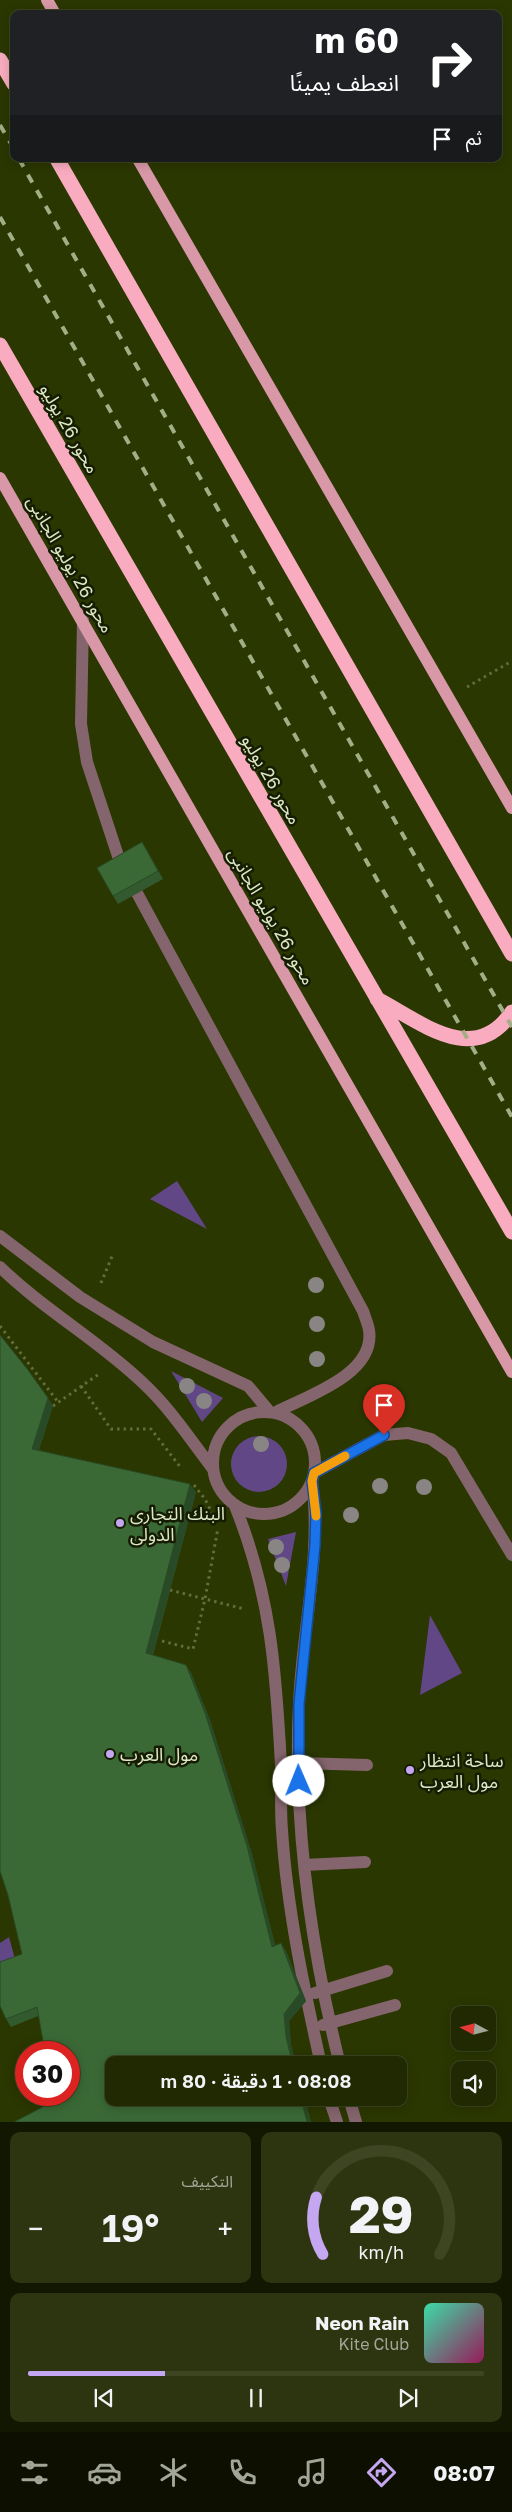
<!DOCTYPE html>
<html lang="ar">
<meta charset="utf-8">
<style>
body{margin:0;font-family:"Golos Text","Noto Sans Arabic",sans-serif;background:#2d3510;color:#f1f3f6;direction:rtl;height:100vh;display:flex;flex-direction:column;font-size:19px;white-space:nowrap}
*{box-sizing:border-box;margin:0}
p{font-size:16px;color:#a2a699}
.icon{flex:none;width:28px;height:28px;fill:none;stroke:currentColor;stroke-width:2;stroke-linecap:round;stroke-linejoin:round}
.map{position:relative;height:2122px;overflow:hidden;direction:ltr}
.details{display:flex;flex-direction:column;gap:10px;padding:10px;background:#121701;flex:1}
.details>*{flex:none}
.guide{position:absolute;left:10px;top:10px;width:492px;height:152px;border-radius:10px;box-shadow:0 2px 12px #0003,0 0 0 1px #3d4523;direction:rtl;background:#202124;color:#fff;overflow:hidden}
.needle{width:32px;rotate:277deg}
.buttons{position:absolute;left:451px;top:2006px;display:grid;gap:10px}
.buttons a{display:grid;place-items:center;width:45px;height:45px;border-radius:10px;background:#202901;box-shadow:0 2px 12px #0003,0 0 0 1px #3d4523;font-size:25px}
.speed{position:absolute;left:15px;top:2041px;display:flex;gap:10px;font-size:25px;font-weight:700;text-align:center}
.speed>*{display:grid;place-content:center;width:65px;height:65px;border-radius:50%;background:#202901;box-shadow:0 2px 12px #0003,0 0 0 1px #3d4523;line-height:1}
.speed .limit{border:8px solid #d22;background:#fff;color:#111}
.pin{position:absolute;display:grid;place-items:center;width:42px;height:42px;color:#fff;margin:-51px -21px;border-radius:50% 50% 50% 0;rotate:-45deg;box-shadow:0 0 5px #0007}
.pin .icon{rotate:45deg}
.me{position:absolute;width:55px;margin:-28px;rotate:359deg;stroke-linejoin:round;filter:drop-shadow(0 0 4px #0008)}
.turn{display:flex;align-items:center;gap:18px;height:105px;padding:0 20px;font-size:22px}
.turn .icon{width:65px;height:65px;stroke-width:2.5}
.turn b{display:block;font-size:35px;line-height:42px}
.then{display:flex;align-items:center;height:48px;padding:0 20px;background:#0003;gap:10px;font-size:19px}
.big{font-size:38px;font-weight:600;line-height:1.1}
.details .card{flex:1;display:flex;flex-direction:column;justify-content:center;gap:8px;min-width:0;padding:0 18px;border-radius:10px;background:#2d3510}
.details .dial{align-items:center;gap:0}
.dial svg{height:130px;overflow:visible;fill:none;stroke:#3d4523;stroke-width:7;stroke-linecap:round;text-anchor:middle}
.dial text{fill:#f1f3f6;stroke:none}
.song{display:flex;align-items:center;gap:15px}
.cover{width:60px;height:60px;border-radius:8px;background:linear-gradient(135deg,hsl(160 70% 55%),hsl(330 70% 35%))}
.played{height:5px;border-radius:2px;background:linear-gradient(90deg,#c5a7f1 30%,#3d4523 30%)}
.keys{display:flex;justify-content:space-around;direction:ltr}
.heat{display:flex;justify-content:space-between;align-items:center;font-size:28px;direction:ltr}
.details .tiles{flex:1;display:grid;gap:10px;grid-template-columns:1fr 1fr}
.card:last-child{grid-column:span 2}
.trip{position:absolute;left:105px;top:2056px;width:302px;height:50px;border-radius:10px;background:#202901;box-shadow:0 2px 12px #0003,0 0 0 1px #3d4523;font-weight:600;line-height:50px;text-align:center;direction:rtl}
.menu{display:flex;height:80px;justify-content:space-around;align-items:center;background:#0d1000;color:#a2a699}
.menu .icon{width:35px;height:35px}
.menu .current{color:#c5a7f1}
.menu b{font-size:22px;color:#f1f3f6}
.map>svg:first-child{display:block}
.green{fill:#624786}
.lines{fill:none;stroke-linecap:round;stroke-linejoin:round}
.path{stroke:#616d3d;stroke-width:3;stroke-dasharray:2.5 4;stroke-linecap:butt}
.minor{stroke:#85656d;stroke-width:12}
.major{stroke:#d898a8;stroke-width:12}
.highway{stroke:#f9acc0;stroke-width:15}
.rail{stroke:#a2ae85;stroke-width:4;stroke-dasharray:9 9;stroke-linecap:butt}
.tree{fill:#888584}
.wall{fill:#325a2e}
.shaded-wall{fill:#294a26}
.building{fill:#3a6936;stroke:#294a26}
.route-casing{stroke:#114b97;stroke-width:12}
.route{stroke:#1a73e8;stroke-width:9}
.slow{stroke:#f59e0b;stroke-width:9}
.poi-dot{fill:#c5a7f1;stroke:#151c02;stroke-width:2}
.labels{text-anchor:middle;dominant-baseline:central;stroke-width:5;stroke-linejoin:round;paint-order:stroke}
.street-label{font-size:18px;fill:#dbe7c5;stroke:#151c02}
.poi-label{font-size:18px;fill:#dbe7c5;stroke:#151c02;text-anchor:start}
</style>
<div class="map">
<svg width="512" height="2122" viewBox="0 0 512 2122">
<rect width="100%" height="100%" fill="#2b3701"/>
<path class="green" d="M177,1181L207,1229L150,1199Z
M171,1371L223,1398L202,1422Z
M231 1464a28 28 0 1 1 56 0a28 28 0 1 1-56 0Z
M296,1532L286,1586L268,1539Z
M430,1615L462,1673L420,1695Z
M9,1937L15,1959L0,1968V1943Z"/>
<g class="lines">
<path class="path" d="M467,687L512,661
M101,1283L113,1254
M0,1326L58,1402
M81,1386L111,1429H151L181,1468
M53,1406L99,1374
M194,1485L205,1499L212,1513
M170,1590L244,1609
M162,1641L193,1649L205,1599L218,1528"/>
<path class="minor" d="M83,620L81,724L87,762L121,865
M137,893L363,1311C365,1317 368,1324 369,1330C376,1374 307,1396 276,1412
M0,1236L80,1297L153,1342L248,1386L269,1411
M0,1267C44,1310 98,1340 143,1383C170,1408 190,1439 213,1469
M213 1463a51 51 0 1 1 102 0a51 51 0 1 1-102 0Z
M314,1473L384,1435L408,1433L431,1439L451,1453L512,1555
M312,1481C322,1556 302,1630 299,1704C293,1826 311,1948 340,2065
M235,1506C271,1595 276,1671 281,1765C282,1787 280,1808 282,1830C287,1909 304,1988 321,2065
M298,1763L367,1765
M304,1865L365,1862
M315,1993L387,1971
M323,2025L395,2005
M329,2098L337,2122
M349,2098L356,2122"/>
<path class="major" d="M47,0L55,14
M138,159L512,808
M0,478L512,1372"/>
<path class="highway" d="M0,60L14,84
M57,159L512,954
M0,345L512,1232
M377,999C421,1022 474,1068 512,1012"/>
<path class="rail" d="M0,125L14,149
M19,159L512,1027
M0,217L512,1117"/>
</g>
<g class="tree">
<circle cx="316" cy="1285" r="8"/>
<circle cx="317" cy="1324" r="8"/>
<circle cx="317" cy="1359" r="8"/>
<circle cx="187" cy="1386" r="8"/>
<circle cx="204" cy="1401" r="8"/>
<circle cx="261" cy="1444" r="8"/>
<circle cx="380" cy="1486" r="8"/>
<circle cx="424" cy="1487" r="8"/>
<circle cx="351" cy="1515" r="8"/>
<circle cx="276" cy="1547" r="8"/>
<circle cx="282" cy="1565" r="8"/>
</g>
<path class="wall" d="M142,842L147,850L163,879L118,904L113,896Z
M0,1335L53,1406L39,1450L196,1492L153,1655L186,1665L191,1673L210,1720L252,1854L275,1945L286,1951L306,2001L289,2021L291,2045L311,2122H14L69,2095L38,2016L11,2027L6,2019L22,1954L8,1895Z"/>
<path class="shaded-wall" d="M142,842L147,850L163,879L158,871Z
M48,1398L53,1406L37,1456L32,1449Z
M190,1484L196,1492L151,1661L146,1653Z
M186,1665L191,1673L210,1720L252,1854L277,1955L272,1947Z
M281,1943L286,1951L306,2001L289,2021L291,2045L296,2065H293L286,2037Z
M301,2098H304L311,2122H307Z"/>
<path class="building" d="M142,842L158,871L113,896L97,868Z
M0,1335L28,1370L48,1398L32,1449L190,1484L146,1653L186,1665L205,1713L247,1846L272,1947L281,1943L300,1993L284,2014L286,2037L293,2065H114V2098H301L307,2122H14L56,2100L55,2095H69V2052H45L37,2007L6,2019L0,2006V1962L22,1954L8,1895L0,1871Z"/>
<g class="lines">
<defs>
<path id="route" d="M299,1781V1704L315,1545L316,1512L312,1481L314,1473L384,1435"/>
</defs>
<use href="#route" class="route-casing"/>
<use href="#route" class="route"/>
<path class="slow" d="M316,1516L312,1481L314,1473L345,1456"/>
</g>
<g class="poi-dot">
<circle cx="120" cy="1523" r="5"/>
<circle cx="110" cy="1754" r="5"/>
<circle cx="410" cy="1770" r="5"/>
</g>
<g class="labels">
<g class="street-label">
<text transform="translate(70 428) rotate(60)">محور 26 يوليو</text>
<text transform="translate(71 564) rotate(60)">محور 26 يوليو الجانبى</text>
<text transform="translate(272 779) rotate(60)">محور 26 يوليو</text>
<text transform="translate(272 916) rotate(60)">محور 26 يوليو الجانبى</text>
</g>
<g class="poi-label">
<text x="130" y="1513">البنك التجارى<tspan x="130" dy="21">الدولى</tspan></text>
<text x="120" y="1754">مول العرب</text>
<text x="420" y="1760">ساحة انتظار<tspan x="420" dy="21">مول العرب</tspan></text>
</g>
</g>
</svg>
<div class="buttons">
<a><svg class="needle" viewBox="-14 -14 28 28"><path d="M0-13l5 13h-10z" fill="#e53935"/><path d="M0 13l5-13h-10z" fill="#a2a699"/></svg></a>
<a><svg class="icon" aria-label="sound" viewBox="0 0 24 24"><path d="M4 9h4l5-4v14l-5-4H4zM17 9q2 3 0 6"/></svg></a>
</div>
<div class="speed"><div class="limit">30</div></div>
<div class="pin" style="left:384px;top:1435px;background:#d93025"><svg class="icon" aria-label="arrive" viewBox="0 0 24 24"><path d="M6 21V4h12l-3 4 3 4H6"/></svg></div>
<svg class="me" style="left:299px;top:1781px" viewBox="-20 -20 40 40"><circle r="19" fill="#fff"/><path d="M0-13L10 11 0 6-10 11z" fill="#1a73e8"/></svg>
<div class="trip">08:08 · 1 دقيقة · 80 m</div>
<div class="guide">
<div class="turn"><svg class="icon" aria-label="right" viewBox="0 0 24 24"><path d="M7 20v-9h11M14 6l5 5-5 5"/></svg><div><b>60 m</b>انعطف يمينًا</div></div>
<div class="then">ثم<svg class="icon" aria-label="arrive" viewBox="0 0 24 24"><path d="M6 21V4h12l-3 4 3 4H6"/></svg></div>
</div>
</div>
<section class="details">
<div class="tiles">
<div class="card dial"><svg viewBox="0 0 100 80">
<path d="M14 69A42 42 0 1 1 86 69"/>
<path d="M14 69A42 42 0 0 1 10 34" stroke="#c5a7f1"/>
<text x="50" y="56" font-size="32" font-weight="700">29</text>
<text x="50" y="72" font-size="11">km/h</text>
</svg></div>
<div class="card"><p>التكييف</p>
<div class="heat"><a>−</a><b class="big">19°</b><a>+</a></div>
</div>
<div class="card">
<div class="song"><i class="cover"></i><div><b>Neon Rain</b><p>Kite Club</p></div></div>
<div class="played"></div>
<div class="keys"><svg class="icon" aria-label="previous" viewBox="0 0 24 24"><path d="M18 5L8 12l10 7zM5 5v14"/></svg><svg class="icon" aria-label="pause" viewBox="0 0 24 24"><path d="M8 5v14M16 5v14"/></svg><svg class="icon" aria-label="next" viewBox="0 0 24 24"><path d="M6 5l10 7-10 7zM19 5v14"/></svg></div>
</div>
</div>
</section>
<nav class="menu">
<b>08:07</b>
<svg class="icon current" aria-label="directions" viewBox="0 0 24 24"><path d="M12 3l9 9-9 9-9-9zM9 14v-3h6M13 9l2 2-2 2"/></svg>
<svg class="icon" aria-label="music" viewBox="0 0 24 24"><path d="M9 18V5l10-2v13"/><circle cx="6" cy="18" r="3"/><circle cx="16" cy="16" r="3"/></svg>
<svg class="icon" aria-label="phone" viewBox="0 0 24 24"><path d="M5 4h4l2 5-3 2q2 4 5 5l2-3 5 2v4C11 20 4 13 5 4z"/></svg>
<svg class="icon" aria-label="climate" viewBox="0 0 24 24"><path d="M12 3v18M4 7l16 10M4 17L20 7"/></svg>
<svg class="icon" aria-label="car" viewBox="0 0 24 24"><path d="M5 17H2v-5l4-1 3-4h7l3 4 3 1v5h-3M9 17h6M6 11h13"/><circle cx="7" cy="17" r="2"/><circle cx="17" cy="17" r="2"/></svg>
<svg class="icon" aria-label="filters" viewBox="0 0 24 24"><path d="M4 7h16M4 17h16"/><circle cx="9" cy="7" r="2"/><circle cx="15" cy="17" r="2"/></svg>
</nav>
